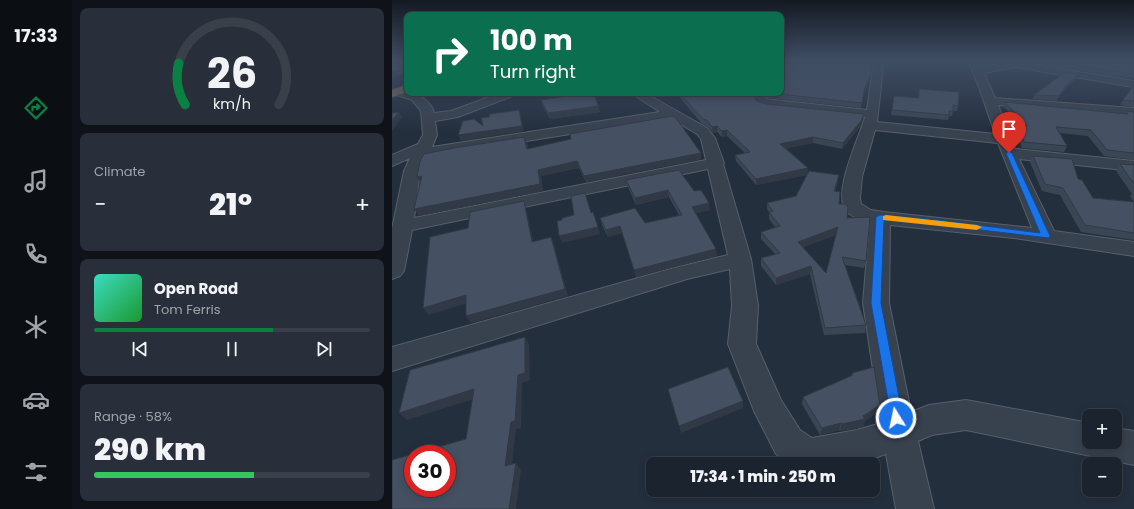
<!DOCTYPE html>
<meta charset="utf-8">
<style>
body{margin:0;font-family:Poppins,sans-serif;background:#282f3a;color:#f1f3f6;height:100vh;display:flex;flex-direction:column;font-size:15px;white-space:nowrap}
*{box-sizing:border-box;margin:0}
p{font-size:13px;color:#a0a4aa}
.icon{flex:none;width:22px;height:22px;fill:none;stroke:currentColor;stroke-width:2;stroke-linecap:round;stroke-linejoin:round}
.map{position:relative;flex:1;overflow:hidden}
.side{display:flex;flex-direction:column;gap:8px;padding:8px;background:#0f1319;width:320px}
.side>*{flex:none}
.banner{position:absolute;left:12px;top:12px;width:380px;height:84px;border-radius:8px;box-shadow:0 2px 10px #0003,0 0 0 1px #39404a;background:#0b6e4f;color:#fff;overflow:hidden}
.tools{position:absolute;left:690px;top:409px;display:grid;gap:8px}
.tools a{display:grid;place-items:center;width:40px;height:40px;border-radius:8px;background:#1b232e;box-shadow:0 2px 10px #0003,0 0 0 1px #39404a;font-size:20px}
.speed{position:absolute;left:12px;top:445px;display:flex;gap:8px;font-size:20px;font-weight:700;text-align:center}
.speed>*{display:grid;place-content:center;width:52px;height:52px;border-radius:50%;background:#1b232e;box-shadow:0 2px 10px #0003,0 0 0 1px #39404a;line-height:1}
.speed .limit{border:6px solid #d22;background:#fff;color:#111}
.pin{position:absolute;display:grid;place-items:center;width:34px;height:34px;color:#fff;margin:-41px -17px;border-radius:50% 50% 50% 0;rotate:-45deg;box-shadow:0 0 4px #0007}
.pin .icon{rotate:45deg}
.me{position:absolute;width:44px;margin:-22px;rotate:350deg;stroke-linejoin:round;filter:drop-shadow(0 0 3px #0008)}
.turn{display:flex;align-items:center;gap:14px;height:84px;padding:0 20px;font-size:18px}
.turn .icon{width:52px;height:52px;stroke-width:2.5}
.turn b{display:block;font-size:28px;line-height:34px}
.big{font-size:30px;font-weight:800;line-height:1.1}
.side .widget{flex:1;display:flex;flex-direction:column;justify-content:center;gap:6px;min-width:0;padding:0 14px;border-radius:8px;background:#282f3a}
.side .dial{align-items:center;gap:0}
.dial svg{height:104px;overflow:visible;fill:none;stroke:#39404a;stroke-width:7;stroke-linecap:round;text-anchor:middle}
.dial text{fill:#f1f3f6;stroke:none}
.song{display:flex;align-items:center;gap:12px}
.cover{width:48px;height:48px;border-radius:6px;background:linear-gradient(135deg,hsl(170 70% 55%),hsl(130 70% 35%))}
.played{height:4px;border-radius:2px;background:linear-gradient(90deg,#0b8043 65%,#39404a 65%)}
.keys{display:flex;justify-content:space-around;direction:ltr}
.heat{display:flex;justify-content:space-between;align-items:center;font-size:22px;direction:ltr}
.charge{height:6px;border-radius:3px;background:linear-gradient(90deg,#34c759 58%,#39404a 0)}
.trip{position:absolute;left:254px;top:457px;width:234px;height:40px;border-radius:8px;background:#1b232e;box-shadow:0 2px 10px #0003,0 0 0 1px #39404a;font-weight:800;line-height:40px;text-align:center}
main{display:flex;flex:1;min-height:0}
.tabs{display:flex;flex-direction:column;width:72px;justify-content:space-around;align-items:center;background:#0b0e12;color:#a0a4aa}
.tabs .icon{width:28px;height:28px}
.tabs .current{color:#0b8043}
.tabs b{font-size:18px;color:#f1f3f6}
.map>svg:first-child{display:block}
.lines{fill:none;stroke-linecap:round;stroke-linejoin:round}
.minor-casing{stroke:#565f6c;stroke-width:2}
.highway-casing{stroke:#434c59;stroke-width:2}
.minor{fill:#38414e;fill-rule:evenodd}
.highway{fill:#746855;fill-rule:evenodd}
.wall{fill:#3b4654;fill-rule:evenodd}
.shaded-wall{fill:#303945}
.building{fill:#455162;stroke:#303945;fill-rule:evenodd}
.route{fill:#1a73e8;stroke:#114b97}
.slow{fill:#f59e0b}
</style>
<main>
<nav class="tabs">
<b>17:33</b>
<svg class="icon current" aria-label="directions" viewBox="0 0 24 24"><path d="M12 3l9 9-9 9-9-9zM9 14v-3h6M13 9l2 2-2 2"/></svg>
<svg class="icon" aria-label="music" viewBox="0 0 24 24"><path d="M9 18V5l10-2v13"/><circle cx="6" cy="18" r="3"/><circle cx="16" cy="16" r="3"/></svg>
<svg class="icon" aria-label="phone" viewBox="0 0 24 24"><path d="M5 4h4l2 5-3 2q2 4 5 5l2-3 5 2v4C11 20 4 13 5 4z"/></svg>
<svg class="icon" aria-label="climate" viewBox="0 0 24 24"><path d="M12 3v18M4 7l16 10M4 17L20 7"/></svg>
<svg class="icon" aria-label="car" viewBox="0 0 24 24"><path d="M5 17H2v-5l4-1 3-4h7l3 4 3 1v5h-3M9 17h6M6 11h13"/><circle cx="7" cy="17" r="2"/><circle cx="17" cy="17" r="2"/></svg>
<svg class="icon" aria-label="filters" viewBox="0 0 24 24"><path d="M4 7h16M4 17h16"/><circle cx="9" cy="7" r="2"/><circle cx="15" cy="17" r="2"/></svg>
</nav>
<section class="side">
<div class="widget dial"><svg viewBox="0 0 100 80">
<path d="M14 69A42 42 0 1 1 86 69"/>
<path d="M14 69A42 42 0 0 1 9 37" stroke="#0b8043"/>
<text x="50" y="56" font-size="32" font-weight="700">26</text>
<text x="50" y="72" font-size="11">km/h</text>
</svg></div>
<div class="widget"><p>Climate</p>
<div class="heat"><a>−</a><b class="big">21°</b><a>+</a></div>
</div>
<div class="widget">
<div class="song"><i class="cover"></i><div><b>Open Road</b><p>Tom Ferris</p></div></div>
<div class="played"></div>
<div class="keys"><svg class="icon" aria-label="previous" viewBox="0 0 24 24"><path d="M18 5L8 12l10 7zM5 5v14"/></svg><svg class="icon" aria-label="pause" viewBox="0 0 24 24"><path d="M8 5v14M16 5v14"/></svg><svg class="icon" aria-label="next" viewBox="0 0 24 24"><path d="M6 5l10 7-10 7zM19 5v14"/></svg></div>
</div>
<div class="widget"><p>Range · 58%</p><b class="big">290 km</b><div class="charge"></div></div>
</section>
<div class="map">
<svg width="742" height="509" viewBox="0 0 742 509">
<rect width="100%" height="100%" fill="#242f3e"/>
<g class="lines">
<defs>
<path id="minor" d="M401,60H423L418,63L389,68V62Z
M482,60H492L485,122L603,134L587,87L576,60H586L589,67L628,60H642L641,63L639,64L742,81V87L623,67L592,73L603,98L742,108V116L606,105L623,149L742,161V171L627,159L662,231L742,242V256L622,238L498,225L497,303L519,412L537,405L574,400L697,423V442H723V428L742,431V465L574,430L540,435L526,441L542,509H504L494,454L465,464H398L384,454L362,411L336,344L340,306L338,269L295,279L0,371V347L282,268L336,255L316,169L20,230L12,271L8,276L0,279V229L12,171L18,158L0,166V155L26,144L31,135L29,111L20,100L2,94L0,92L2,90L6,89L15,91V93C26,93 40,102 42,113L59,111L108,93H125L123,95L66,117L43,121L45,135L40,147L268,112L239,93H253L315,128L323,138L332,163L331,164L359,259L366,306L364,344L389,400L408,430L420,438L465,430L489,423L471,303L478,221C470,219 461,218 455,212C439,194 467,139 473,117L375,108L365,105L361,99L366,93H378L373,99L475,110ZM278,118L305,134L309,139L314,160L22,218L28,171L35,157ZM483,130L606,143L640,228L492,212L479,210L469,204L468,198L470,177Z"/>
<path id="highway" d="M15,85V92L0,97V90Z"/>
</defs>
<use href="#minor" class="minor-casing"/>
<use href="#highway" class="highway-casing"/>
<use href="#minor" class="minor"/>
<use href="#highway" class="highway"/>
</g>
<path class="wall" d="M0,60H15V75H5L0,78Z
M648,60H742V79L647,64L649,60Z
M478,78L471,94L469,108L376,98V93Z
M684,79L672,90L664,101L640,99L642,95Z
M742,85V107L728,105L731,100Z
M527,89L566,106L565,111H561L560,116H557L556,120L499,115L502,96L526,98Z
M284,93H364L361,97L365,101L375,104L472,114L471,119L468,127L450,149L421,143L394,148L416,168V173L446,181L443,191L447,204L455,218L474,261L472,268L453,265L474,325L473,333L432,335L418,274L384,285L369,266V258L383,254L369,239V232L383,227L377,219V213L375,209V203L404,196L415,175L364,185L344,161L343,155L353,153L335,136L330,137L325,132L321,133L316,127L310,124ZM444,235L434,273L411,247Z
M149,100L206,106L208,112L158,119L151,106Z
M613,102L732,113L734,111L742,112V160L712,156L696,136L668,133L675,146L672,152L630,148L623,131L625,125H627L612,107Z
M178,134L309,159L194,182L187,168L149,176L151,191L27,216L29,183L25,177L135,143L136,149L179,139Z
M641,156L686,179L701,198L742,202L738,196L740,194L724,171L728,164L742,165V240L689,232L668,195L650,191L638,162Z
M234,180L302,191L318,210L304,213L325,256L244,277L230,233L216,237L210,225L208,218L253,223L287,215L277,197L244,205L236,187Z
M460,373L488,405L486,412L473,421L471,427L448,431L447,430L428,435L410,404L411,397L459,376Z"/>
<path class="shaded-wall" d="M15,69V75H14L12,71Z
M3,71L5,75L0,78V72Z
M479,73L478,78L471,95L472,90Z
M686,75L684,79L672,90L664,101L667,96L674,86Z
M361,93H364L360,100V95Z
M206,106L208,112L158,119L156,113Z
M127,110L129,115L132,131L69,141L66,135L130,126Z
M7,112L10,117L0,131V121Z
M472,114L471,119L468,127L450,149L451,143Z
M325,126V132L321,133L320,127Z
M335,130V136L330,137V131Z
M132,137L135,143L137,155L135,149Z
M421,137V143L388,150V144Z
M309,153V159L194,182L192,176Z
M185,161L187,168L149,176L151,191L27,216L22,209L146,170Z
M416,168V175L364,185V179Z
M447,175L446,181L441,198L442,191Z
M30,176L29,183L25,177Z
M276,190L277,197L244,205L243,198Z
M132,201L134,208L143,249L140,242Z
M317,203L318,210L301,214L300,207Z
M201,212L208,234L170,243L167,236Z
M228,226L230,233L216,237L214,230Z
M446,227L445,235L405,249L406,242Z
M159,237L162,244L176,296L79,323L74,316Z
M324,249L325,256L244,277L242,270Z
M419,266L418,274L384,285V278Z
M74,295L79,302L37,315L31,308Z
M133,337L137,344L138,380L130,383L129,428L124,429L119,473L113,466L126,375Z
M82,389L88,397L15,420L7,413Z
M351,401V408L289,433L287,426Z
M488,405L486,412L473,421L471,427L448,431L450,424L471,416Z
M449,423L447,430L428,435L430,428Z
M124,463L129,470L124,509H117Z"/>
<path class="building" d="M0,60H15V69L12,71H3L0,72Z
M419,60H481L479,73L472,90L470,103L378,93H389V65Z
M652,60H742V74Z
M673,72L686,75L674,86L667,96L642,95Z
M742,85V101L731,100Z
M527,89L567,92L566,106L561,105V111H557V115L500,110L502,96L527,98Z
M195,93H202L206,106L156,113L149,100Z
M287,93H361L360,95L365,101L375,104L472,114L469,121L451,143L421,137L388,144L416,168L364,179L343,155L358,152L335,130L330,131L325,126L320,127L316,121L310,118Z
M613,102L736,114L734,111L742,112V153L715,150L699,130L664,127L675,146L632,142L625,125L635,126Z
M127,110L130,126L66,135L71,121L82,119L91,126L89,118L97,117L98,114Z
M7,112L0,121V113Z
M280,116L284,118L309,153L192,176L185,161L146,170L148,184L22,209L30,176L25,177L28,161L32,154L62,148L132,137L135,149L179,139L178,134Z
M641,156L680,159L686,179L690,180L701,198L742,202V233L693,225L671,188L653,184Z
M728,164L742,165V184Z
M287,170L302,191L309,190L317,203L300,207L324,249L242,270L228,226L214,230L208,218L243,208L253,223L290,215L276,190L243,198L234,180Z
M417,171L447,175L442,191L448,192L447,204H454L456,207L455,218L478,217L474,261L450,257L474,325L433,328L419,266L384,278L369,258L388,253L369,232L388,226L377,212L381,211L375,203L404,196ZM446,227L434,273L406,242Z
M193,193L199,213L201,212L206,227L167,236L165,221L170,220V218L182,215L179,196Z
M132,201L140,242L159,237L173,289L74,316V295L31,308L38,237L76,228L78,212Z
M133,337V373L126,375L123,421L119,422L113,466L124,463L117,509H0V460L21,454V488H55V454H21L74,439L82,389L7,413L18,370Z
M336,367L351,401L287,426L276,389Z
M482,367L488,405L471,416L473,419L450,424L449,423L430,428L411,397L461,375L460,373Z"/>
<linearGradient id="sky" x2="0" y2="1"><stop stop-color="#141a22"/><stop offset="0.46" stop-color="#3f4d63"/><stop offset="1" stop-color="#3f4d63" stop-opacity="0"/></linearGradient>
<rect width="742" height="131" fill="url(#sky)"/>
<path class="route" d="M617,151L620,153L658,236L657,238L546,225L492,220L489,303L511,418L509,423L504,425L500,423L479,303L484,217L488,215L546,220L648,233L614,153Z"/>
<path class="slow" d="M494,215L585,225L590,227L585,230L491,220V216Z"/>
</svg>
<div class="tools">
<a>+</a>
<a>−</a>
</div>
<div class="speed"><div class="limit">30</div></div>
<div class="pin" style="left:617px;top:153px;background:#d93025"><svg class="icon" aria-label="arrive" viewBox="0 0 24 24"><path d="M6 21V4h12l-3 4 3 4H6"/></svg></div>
<svg class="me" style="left:504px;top:418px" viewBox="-20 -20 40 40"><circle r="17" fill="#1a73e8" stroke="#fff" stroke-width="3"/><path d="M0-11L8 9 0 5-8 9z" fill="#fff"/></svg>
<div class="trip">17:34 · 1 min · 250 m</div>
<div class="banner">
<div class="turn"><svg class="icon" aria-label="right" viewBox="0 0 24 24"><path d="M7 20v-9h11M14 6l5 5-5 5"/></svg><div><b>100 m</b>Turn right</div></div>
</div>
</div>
</main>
